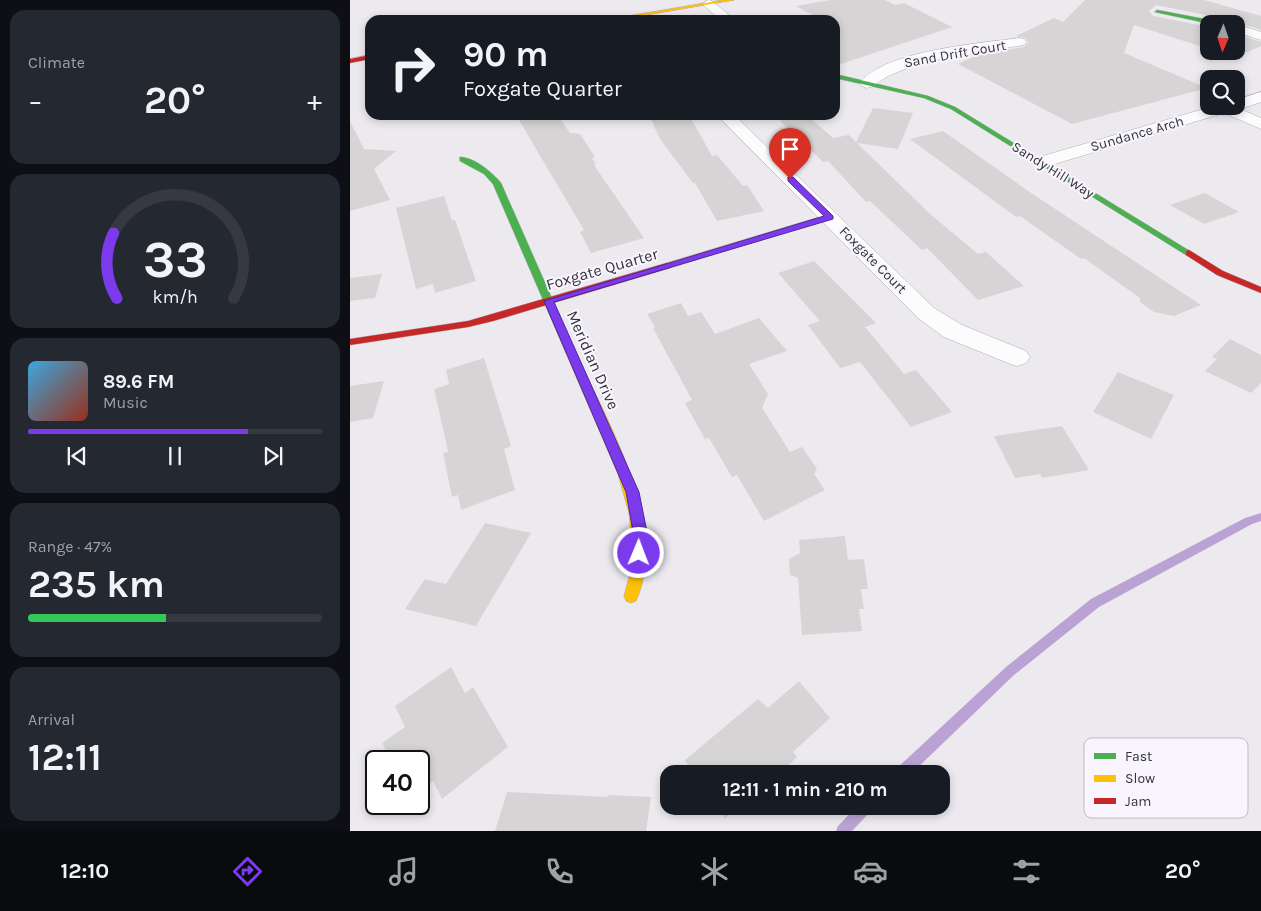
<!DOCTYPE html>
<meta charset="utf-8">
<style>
body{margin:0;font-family:Karla,sans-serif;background:#242831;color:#f1f3f6;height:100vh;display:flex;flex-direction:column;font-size:19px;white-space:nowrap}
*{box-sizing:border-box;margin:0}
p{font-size:16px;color:#9ea1a6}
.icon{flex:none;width:28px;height:28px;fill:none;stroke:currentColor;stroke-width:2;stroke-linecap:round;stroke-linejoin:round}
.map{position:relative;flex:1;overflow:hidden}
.side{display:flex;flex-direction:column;gap:10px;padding:10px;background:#0d0f14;width:350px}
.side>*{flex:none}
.hud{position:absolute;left:15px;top:15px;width:475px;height:105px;border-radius:15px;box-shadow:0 2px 8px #0003;background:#171b24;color:#f1f3f6;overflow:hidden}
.needle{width:32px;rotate:182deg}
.tools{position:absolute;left:850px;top:15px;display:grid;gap:10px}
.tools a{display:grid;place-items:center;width:45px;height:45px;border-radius:10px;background:#171b24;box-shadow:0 2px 8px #0003;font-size:25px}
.speed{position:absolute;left:15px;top:750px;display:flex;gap:10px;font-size:25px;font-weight:700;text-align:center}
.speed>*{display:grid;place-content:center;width:65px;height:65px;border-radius:50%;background:#171b24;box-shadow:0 2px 8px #0003;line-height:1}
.speed .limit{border:2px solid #111;border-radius:8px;background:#fff;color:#111}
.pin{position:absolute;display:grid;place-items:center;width:42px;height:42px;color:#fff;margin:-51px -21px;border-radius:50% 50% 50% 0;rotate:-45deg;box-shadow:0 0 5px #0007}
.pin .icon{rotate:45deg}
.me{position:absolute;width:55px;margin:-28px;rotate:1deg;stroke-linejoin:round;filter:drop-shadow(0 0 4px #0008)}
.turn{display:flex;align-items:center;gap:18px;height:105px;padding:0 15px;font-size:22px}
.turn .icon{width:65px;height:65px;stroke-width:2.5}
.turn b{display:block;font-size:35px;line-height:42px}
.big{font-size:38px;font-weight:700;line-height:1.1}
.side .widget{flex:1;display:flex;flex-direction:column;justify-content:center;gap:8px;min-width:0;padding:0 18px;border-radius:15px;background:#242831}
.side .dial{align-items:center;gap:0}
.dial svg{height:130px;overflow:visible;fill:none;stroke:#363941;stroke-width:7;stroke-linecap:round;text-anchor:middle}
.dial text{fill:#f1f3f6;stroke:none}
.song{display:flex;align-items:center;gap:15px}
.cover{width:60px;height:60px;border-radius:8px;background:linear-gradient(135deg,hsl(200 70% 55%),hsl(10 70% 35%))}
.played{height:5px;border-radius:2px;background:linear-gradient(90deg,#7c3aed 75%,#363941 75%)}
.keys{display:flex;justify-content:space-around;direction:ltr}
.heat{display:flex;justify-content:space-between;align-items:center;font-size:28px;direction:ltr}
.charge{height:8px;border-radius:4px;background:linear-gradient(90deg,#34c759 47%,#363941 0)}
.trip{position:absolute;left:310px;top:765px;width:290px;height:50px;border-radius:15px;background:#171b24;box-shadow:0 2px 8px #0003;font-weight:700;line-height:50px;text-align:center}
.dock{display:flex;height:80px;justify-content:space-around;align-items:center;background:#090b0e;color:#9ea1a6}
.dock .icon{width:35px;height:35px}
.dock .active{color:#7c3aed}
.dock b{font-size:22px;color:#f1f3f6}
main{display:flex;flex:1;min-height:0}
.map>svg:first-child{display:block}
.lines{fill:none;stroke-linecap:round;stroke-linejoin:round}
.stream{fill:#baa3d4;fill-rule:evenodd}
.building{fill:#d6d4d5}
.street-casing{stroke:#b0aeb2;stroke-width:1}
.fast-casing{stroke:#b0aeb2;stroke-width:1}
.slow-casing{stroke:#b0aeb2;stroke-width:1}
.jam-casing{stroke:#b0aeb2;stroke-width:1}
.street{fill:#fcfcfd;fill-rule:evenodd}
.fast{fill:#4caf50;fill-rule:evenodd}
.slow{fill:#ffc107;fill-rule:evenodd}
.jam{fill:#c62828;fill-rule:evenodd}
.route{fill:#7c3aed;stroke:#51269a}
.labels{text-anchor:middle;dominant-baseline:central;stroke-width:4;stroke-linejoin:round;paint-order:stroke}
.far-street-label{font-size:14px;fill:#343337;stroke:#f9f5ff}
.street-label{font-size:16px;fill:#343337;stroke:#f9f5ff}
.key{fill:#f9f5ff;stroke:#bebbc3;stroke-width:1}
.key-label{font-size:14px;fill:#343337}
</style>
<main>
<section class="side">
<div class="widget"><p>Climate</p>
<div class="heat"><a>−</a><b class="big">20°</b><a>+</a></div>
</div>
<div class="widget dial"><svg viewBox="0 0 100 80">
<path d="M14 69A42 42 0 1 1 86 69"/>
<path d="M14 69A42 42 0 0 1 12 29" stroke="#7c3aed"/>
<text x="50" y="56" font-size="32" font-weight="700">33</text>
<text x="50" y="72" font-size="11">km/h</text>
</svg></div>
<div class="widget">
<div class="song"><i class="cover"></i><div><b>89.6 FM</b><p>Music</p></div></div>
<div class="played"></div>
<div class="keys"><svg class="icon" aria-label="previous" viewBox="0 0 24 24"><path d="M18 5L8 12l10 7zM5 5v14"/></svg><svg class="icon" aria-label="pause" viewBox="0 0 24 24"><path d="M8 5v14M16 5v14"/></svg><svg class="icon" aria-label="next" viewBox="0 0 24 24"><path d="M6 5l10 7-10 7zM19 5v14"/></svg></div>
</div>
<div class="widget"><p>Range · 47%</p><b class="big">235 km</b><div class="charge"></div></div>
<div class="widget"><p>Arrival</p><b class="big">12:11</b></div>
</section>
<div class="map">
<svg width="911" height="831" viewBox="0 0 911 831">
<rect width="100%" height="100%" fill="#eceaef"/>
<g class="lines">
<path class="stream" d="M911,513V521L902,524L749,607L664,675L561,774H545L546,769L656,667L741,599L895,518Z
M507,806H523L521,811L502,831H486L488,826Z"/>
</g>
<path class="building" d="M481,0H535L545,5L554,3L602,27L485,66V20H472L446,6Z
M735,0H854L911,16V30L887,22L878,24L870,18L806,5L799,11L803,16L859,27V49L784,25L774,53L857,88L722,124L608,64L629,54L674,47L678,43L676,38L666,36L704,18L713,22Z
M886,34L911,42V46L885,57L867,51H886Z
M523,108L563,113L548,149L507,143L579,213L628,254L636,252L674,286L628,300L577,248L572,250L520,201L516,202L478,161L473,162L462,151H458L425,115H457L483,138L499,135L506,142Z
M166,115L211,120L220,133L230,134L245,157L242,158L246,164L244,165L294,238L241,253L230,232L234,230Z
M299,115H339L362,156L367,155L393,186L397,185L414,211L367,221L345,183H343L310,139Z
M0,121L14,149L46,151L24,169L40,200L0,211Z
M593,131L681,193L851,305L824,316L804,312L790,302V298L734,258L731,259L670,216L666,217L560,139Z
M855,193L889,212L854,224L820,205Z
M94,196L102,220H105L126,281L85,293L83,284L66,289L46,208Z
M464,261L526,323L515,327L554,374L566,370L602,412L561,427L510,362L490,368L458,325L470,321L428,273Z
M32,274L25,298L0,301V278Z
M331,303L338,316L351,312L365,334L409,318L437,351L399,364L418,394L412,408L440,452L452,447L467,469L464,474L475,490L414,521L387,475L382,477L359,438L355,439L335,403L342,400L303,328L305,327L297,314Z
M880,339L911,355V383L901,393L855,371L867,359L862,357Z
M134,358L161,446L154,449L165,490L111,510L108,495L102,497L93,453L98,452L97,446L84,389L99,384L96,370Z
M768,372L824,395L801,439L743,412Z
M34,381L23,418L0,422V386Z
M712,426L739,470L692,478L690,474L665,478L644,436Z
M135,523L181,533L126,626L55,609L75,579L96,584Z
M495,536L498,560L514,559L518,589H511L514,609H509L512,631L452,635L448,578L440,575L439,559L450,553L449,540Z
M101,667L115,693L123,687L158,747L92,799L83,781L69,792V761H41L32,743L55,727L45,706Z
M449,681L480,718L443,752L447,757L434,769L438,774H344L335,760L408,699L418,708Z
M157,792L258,797V795L301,797L296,831H145Z
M367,806H388L375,818Z"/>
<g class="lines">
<defs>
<path id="street" d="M358,0L362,1L385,20H371L352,4Z
M886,24L911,32V40L886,32Z
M669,38L674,39L676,42L674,45L575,61L538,76L521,87L516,88L509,84C531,51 631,43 669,38Z
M911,92V102L890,109L911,118V129L874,113L698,166H686L683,162L686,158L864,106H886V100Z
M367,115H384L584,308L612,325L676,351L680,357L676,363L667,366L658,363L594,337L568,318Z"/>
<path id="fast" d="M807,10L870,22L872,24H861L805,12Z
M485,74L578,96L605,107L843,253L842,255H836L601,109L574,98L485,78Z
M110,157C124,157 143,173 151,183L226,353L225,355L221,356L216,353L143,184L134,174L110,161Z"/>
<path id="slow" d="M373,0H384L267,20H255Z
M477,215L484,217L320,268L317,269L313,266L314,264Z
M221,350L226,353C257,422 320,525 286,601L281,603L276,601L274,596L280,574L283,552L279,513L268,474L216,353Z"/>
<path id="jam" d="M20,55V59L0,63V59Z
M839,250L873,271L911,287V293L867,275L836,255V251Z
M317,263L320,264V268L143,321L118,327L0,345V339L118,321Z"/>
</defs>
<use href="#street" class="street-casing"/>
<use href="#fast" class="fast-casing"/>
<use href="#slow" class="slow-casing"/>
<use href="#jam" class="jam-casing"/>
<use href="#street" class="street"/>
<use href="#fast" class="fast"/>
<use href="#slow" class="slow"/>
<use href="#jam" class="jam"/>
</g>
<path class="route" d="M438,177H443L483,216V219L204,302L289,492L298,537L294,557L289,559L284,557L282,553L284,537L276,492L194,301L474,216L438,181Z"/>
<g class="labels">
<g class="far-street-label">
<text transform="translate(605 54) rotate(-10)">Sand Drift Court</text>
<text transform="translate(787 134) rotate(-16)">Sundance Arch</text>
<text transform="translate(703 170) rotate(32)">Sandy Hill Way</text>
<text transform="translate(523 260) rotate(45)">Foxgate Court</text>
</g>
<g class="street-label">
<text transform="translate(252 269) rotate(-16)">Foxgate Quarter</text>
<text transform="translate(243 360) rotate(66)">Meridian Drive</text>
</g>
</g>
<rect x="734" y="738" width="164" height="80" rx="8" class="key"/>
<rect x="744" y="753" width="22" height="6" fill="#4caf50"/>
<rect x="744" y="775" width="22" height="7" fill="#ffc107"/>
<rect x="744" y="798" width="22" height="6" fill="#c62828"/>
<g class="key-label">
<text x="775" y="761">Fast</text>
<text x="775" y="783">Slow</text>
<text x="775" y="806">Jam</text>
</g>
</svg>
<div class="tools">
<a><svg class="needle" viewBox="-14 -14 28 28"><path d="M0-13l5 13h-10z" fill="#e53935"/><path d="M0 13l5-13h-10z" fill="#9ea1a6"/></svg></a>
<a><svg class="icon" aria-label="search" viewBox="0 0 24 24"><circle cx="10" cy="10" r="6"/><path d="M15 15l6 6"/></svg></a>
</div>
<div class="speed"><div class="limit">40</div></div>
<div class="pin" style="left:440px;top:179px;background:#d93025"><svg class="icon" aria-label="arrive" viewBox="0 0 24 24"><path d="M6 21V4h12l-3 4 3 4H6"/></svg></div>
<svg class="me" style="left:289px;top:553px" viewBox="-20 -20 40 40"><circle r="17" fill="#7c3aed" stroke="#fff" stroke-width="3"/><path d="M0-11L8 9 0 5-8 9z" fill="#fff"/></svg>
<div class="trip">12:11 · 1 min · 210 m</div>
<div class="hud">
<div class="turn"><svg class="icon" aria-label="right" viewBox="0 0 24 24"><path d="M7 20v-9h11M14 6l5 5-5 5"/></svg><div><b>90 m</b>Foxgate Quarter</div></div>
</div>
</div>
</main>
<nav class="dock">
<b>12:10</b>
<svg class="icon active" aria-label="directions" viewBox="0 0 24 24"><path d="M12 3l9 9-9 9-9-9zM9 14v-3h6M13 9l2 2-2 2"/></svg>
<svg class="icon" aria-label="music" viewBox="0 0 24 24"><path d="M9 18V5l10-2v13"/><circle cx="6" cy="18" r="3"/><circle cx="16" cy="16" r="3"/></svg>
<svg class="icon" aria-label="phone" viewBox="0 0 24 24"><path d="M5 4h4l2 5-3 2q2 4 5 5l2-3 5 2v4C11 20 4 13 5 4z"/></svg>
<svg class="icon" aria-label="climate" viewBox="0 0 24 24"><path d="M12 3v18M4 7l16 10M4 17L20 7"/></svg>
<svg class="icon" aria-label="car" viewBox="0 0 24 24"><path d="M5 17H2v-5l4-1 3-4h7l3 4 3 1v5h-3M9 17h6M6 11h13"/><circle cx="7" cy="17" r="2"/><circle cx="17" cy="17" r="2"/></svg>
<svg class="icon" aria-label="filters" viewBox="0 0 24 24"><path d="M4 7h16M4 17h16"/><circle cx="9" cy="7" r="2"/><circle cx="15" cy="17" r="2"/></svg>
<b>20°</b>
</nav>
